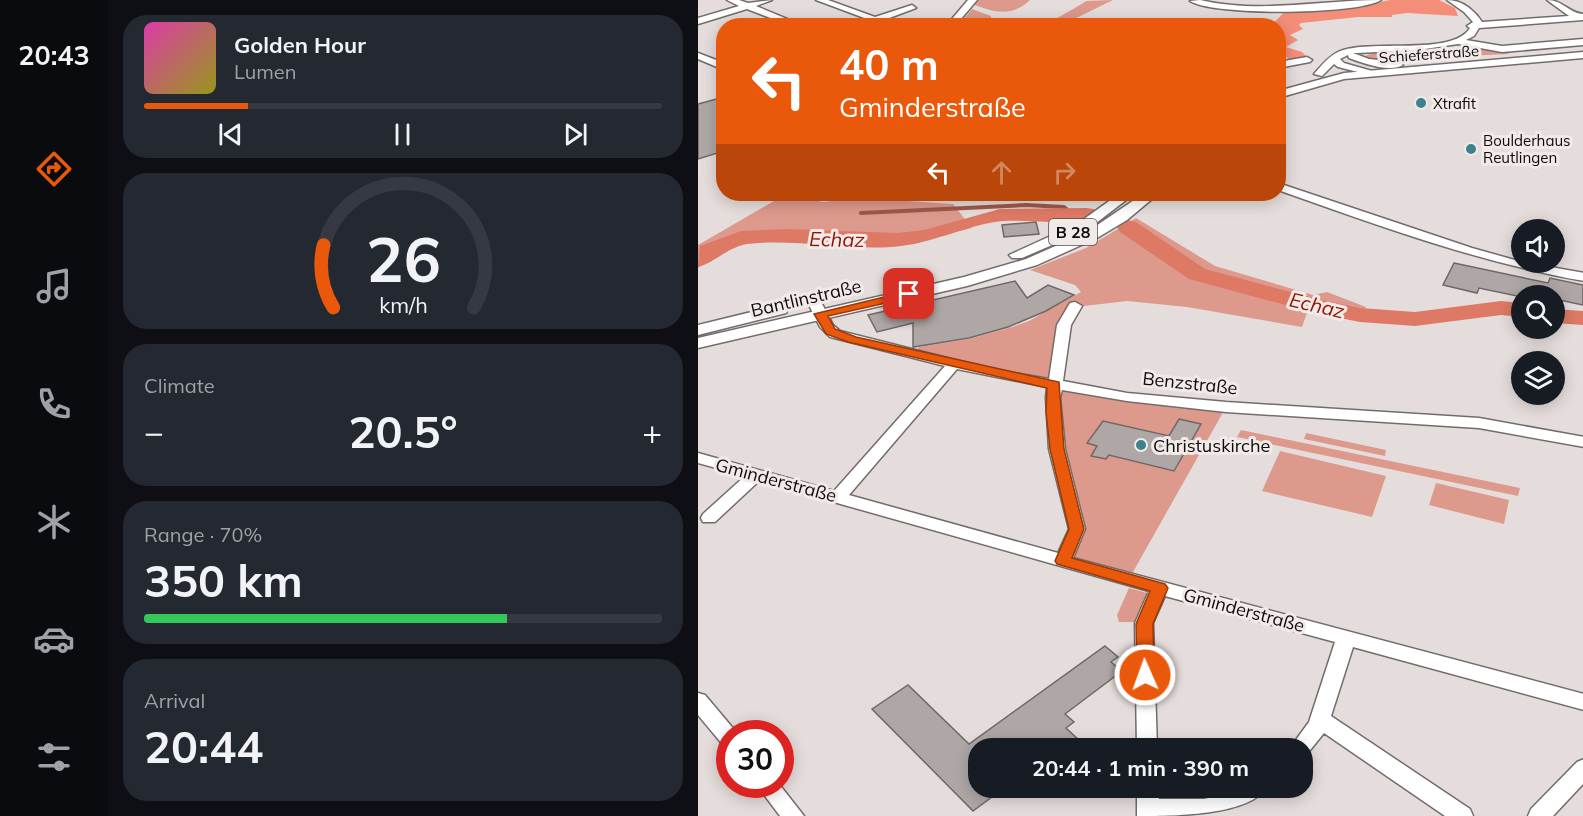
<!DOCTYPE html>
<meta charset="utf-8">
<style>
body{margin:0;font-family:Mulish,sans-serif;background:#242831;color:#f1f3f6;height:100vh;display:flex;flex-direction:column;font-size:22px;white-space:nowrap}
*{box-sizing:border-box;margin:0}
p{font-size:20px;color:#9ea1a6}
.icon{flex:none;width:33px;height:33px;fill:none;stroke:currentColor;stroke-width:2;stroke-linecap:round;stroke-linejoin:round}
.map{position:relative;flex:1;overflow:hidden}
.details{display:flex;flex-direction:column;gap:15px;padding:15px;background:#0d0f14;width:590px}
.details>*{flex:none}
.guide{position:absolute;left:18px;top:18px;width:570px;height:183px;border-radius:24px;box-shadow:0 3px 15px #0003;background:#ea580c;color:#fff;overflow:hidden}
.buttons{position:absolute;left:813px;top:219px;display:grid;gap:12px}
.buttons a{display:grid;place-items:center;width:54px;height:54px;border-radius:50%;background:#171b24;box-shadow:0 3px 15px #0003;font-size:30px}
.speed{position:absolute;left:18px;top:720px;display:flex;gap:12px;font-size:30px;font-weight:700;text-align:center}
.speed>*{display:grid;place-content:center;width:78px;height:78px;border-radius:50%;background:#171b24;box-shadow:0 3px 15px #0003;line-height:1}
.speed .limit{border:9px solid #d22;background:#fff;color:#111}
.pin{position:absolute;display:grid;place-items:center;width:51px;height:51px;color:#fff;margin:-26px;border-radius:12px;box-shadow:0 3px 9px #0006}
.me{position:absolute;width:66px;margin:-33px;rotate:358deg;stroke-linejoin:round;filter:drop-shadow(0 0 4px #0008)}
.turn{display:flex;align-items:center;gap:21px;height:126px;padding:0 24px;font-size:27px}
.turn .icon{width:78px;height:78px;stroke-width:2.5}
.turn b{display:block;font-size:42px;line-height:51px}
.lanes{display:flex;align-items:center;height:57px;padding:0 24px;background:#0003;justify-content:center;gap:30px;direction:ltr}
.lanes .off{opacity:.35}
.big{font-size:45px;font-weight:700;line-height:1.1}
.details .widget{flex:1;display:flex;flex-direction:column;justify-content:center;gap:9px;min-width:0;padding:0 21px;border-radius:24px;background:#242831}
.details .dial{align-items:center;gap:0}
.dial svg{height:156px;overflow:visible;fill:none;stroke:#363941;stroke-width:7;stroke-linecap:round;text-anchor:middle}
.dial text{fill:#f1f3f6;stroke:none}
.song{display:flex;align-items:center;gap:18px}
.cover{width:72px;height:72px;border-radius:9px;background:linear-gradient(135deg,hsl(320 70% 55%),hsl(60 70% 35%))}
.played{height:6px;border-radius:3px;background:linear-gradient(90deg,#ea580c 20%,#363941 20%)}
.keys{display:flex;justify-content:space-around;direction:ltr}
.heat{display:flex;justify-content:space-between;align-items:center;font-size:33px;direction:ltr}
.charge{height:9px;border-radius:4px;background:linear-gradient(90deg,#34c759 70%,#363941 0)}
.trip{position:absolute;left:270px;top:738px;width:345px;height:60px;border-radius:24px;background:#171b24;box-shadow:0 3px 15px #0003;font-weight:700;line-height:60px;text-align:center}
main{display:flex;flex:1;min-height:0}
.menu{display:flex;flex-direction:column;width:108px;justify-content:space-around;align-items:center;background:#090b0e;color:#9ea1a6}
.menu .icon{width:42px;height:42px}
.menu .current{color:#ea580c}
.menu b{font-size:27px;color:#f1f3f6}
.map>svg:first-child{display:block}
.green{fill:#dd9a8c}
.forest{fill:#f58e79}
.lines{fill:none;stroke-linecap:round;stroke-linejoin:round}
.stream{stroke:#9f584a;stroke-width:4}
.river{fill:#de7965;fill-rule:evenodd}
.building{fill:#aea7a5;stroke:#6f6866;stroke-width:1.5}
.minor-casing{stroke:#736c6b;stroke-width:3}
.major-casing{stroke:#736c6b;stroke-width:3}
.minor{fill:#fff;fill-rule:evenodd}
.major{fill:#fff;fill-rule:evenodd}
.route{fill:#ea580c;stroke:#983908;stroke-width:1.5}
.poi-dot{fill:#3b828c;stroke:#f2eae8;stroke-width:2}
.labels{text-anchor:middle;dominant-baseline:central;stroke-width:6;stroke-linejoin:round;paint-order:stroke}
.far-street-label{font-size:15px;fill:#0d0b0a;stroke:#f2eae8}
.far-poi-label{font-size:15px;fill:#0d0b0a;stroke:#f2eae8;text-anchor:start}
.shield{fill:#f2eae8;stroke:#524e4d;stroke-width:1.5}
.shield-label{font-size:16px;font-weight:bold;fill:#0d0b0a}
.street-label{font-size:18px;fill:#0d0b0a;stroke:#f2eae8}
.poi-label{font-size:18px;fill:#0d0b0a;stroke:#f2eae8;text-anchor:start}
.water-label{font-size:20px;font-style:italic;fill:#8f1400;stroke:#f2eae8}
</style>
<main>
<nav class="menu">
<b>20:43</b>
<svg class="icon current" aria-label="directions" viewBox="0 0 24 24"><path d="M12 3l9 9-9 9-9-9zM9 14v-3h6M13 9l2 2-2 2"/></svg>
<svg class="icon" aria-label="music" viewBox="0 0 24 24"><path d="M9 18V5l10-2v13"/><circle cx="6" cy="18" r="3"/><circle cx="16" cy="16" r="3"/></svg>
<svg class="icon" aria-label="phone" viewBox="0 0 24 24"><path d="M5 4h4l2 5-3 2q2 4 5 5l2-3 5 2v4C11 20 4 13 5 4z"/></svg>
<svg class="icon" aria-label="climate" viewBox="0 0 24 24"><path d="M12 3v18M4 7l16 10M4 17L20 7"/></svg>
<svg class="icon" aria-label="car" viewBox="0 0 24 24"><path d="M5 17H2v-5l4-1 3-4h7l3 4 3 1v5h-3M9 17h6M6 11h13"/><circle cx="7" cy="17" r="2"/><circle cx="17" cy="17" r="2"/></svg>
<svg class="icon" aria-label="filters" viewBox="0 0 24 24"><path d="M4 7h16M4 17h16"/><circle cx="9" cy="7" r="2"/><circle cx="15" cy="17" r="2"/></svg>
</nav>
<section class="details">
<div class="widget">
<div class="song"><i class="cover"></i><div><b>Golden Hour</b><p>Lumen</p></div></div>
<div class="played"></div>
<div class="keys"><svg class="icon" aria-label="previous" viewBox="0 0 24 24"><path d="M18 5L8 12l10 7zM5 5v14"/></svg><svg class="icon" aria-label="pause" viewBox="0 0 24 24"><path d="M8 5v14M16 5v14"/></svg><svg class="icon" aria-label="next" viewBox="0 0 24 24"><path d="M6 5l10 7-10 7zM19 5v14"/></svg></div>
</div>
<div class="widget dial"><svg viewBox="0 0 100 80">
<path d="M14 69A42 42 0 1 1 86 69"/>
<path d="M14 69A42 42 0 0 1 9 37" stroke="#ea580c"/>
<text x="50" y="56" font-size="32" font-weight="700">26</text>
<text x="50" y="72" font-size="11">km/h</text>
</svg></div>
<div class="widget"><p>Climate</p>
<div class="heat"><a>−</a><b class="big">20.5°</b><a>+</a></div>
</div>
<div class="widget"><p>Range · 70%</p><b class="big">350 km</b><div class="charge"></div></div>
<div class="widget"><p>Arrival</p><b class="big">20:44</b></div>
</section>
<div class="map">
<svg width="886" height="816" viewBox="0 0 886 816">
<rect width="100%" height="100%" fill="#e5dddb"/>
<path class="green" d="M276,0H332C313,18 296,12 274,4Z
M415,0L364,25H344C348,25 386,3 388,1Z
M274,9L293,16V19L305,24L260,26Z
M759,47L808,51L811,54L674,60L667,56L675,53L731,52Z
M88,194L125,202L162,198L255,204L274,228C244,235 214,243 184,245C123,249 48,220 0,268V245Z
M438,218L517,266L615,295L629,292L668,307L661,316L611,307L604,327L489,307L429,301L377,307L356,385L528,407L431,579L365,561L376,539L356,385L214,355L221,347L271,339L314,327L331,321L383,292L377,285L332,270L388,248Z
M543,430L822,488L820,496L539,437Z
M608,433L688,450L687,456L606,439Z
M582,451L688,476L674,517L564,491Z
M738,483L811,500L806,524L731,505Z
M431,588L453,594L440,622H421L419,615Z"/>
<path class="forest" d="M692,0H741L757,8L760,16L709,13L694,15V17H660L603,23L601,25L605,29L592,35L600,40L588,47L604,52L608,56L592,59L581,54L580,26H573L589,9L669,5Z"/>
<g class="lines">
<path class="stream" d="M163,213L328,205L366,207L375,214L369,221L357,223"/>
<path class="river" d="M388,208L396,209L399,214L396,219C367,226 334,219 305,221C272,224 238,242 203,246C155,252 99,238 49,244C30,247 16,263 0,267L2,246L43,231L88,229L200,233L226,230L302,209Z
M430,220L438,222L507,269L619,299L662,308L717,312L803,301L824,303V317L803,315L717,326L662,322L617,313L491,279L422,232L419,227L422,222Z
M856,309L886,311V325L856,323Z"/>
</g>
<path class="building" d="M26,97V151L0,159V104Z
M338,222L341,234L306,237L304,225Z
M756,263L850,283L852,278L885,285V305L856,299V296L824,297L781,288L779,293L745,285Z
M317,281L329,298L350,285L376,295L348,311L310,327L271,338L215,347V323L179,332L170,315Z
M481,419L503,424L476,471L411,455L408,459L393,456L399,446L389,443L405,421L471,436Z
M407,646L420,657L413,662L424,671L367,714L376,722L368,728L383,742L375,748H280V788H306L275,811L174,709L210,685L271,744Z"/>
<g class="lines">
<defs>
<path id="minor" d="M29,0H41L50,3L74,0L58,6L106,26H93L49,9L0,24V18L41,6Z
M118,0H130L177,17L214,5L218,8L186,20L200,26C192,26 186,24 179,23C171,22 160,26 152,26L169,19Z
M270,0H279L257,26H248Z
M502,0C562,14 623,0 683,0C660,15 515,16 492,1Z
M749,0C764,0 776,10 784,22L871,16L849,0C865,0 872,14 886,14V20L781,28L776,36L768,40L804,46L886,39V45L804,52L760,44L720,50L659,53H655L671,59L700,62L705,65C692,73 664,63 651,58L650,55L642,59L646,63L681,73L676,76L640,67L636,64L624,76L616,74C623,66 631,56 640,52C671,38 754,57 772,28L769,26L775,22L766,12Z
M0,53L26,63V70L0,59Z
M609,57L614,60L612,62L580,68V62Z
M580,183L774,248L824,262L886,273V281C780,262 681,226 580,190Z
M117,299L122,300L135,325L142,331L293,369L351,379L359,325L372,303L377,302L384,306L373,325L365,381L429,393L528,402L781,418L886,437V447L781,428L528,412L429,401L364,390L362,398L367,449L387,529L375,558L886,694V710L655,647L633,716L772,809L775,816H747L626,733L609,754L604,756V748H592L611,722L637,642L467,596L455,623L459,748H439L437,623L451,591L61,481L17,522H5L3,518L5,514L47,476L0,463V453L136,491L247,366L132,337L122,327L110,303ZM259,369L349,387L348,398L351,449L371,529L360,553L151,495Z
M0,693L7,695L39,733L32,734V747L25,745L0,715Z
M886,759V783L855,816H830L833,809L879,762Z
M58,784H81L106,816H82Z
M439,788H460L461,799H506L528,794L541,788H568C550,816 473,816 439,816Z"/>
<path id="major" d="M886,52V58L646,79L580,98V91L646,73Z
M421,194H436L389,230L324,258H314L311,255L379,224Z
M445,194H460L429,220L399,238L339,265L269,286L0,348V338L266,277L328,259L389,232Z
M82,305L88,307L90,310L88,313L0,335V325Z"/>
</defs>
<use href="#minor" class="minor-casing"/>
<use href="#major" class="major-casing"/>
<use href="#minor" class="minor"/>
<use href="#major" class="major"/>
</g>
<path class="route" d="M211,291L215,292V297L130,316L137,329L158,337L361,382L366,449L386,529L374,558L467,584L470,588L455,624L456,675L454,680H441L439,675L438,624L452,591L359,564L357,561L371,529L352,449L348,412L349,388L150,342L128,334L116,314Z"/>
<g class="poi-dot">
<circle cx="723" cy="103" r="6"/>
<circle cx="773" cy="149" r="6"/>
<circle cx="443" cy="445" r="6"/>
</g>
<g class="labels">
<g class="far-street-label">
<text transform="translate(731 54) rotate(-4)">Schieferstraße</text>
</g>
<g class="far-poi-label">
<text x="735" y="103">Xtrafit</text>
<text x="785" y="140">Boulderhaus<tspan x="785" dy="17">Reutlingen</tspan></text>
</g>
<rect class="shield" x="351" y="219" width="48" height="26" rx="4.5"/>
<g class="shield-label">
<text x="375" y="232">B 28</text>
</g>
<g class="street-label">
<text transform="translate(108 298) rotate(-13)">Bantlinstraße</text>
<text transform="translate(492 383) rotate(6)">Benzstraße</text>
<text transform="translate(78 480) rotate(15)">Gminderstraße</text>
<text transform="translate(546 610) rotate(15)">Gminderstraße</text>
</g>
<g class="poi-label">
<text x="455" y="445">Christuskirche</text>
</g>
<g class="water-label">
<text transform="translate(139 239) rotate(1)">Echaz</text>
<text transform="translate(619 305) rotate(13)">Echaz</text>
</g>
</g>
</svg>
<div class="buttons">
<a><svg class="icon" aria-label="sound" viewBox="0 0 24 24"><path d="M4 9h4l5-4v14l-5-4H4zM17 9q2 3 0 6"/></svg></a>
<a><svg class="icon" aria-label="search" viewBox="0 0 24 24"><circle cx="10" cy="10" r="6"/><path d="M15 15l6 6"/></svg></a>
<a><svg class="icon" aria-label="layers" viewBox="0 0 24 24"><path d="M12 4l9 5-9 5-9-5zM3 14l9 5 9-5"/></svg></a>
</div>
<div class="speed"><div class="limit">30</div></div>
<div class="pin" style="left:211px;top:294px;background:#d93025"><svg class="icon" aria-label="arrive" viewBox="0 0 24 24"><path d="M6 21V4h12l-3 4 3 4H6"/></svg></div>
<svg class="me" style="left:447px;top:675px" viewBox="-20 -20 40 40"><circle r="17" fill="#ea580c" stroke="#fff" stroke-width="3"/><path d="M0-11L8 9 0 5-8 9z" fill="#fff"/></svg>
<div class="trip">20:44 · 1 min · 390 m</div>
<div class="guide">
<div class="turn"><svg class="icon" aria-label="left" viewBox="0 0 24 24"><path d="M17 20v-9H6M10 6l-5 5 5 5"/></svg><div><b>40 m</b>Gminderstraße</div></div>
<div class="lanes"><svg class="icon" aria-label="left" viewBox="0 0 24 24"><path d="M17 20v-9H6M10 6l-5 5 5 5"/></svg><svg class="icon off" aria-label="ahead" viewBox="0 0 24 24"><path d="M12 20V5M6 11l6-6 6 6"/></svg><svg class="icon off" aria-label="right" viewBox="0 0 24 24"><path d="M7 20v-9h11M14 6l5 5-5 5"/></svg></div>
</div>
</div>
</main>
